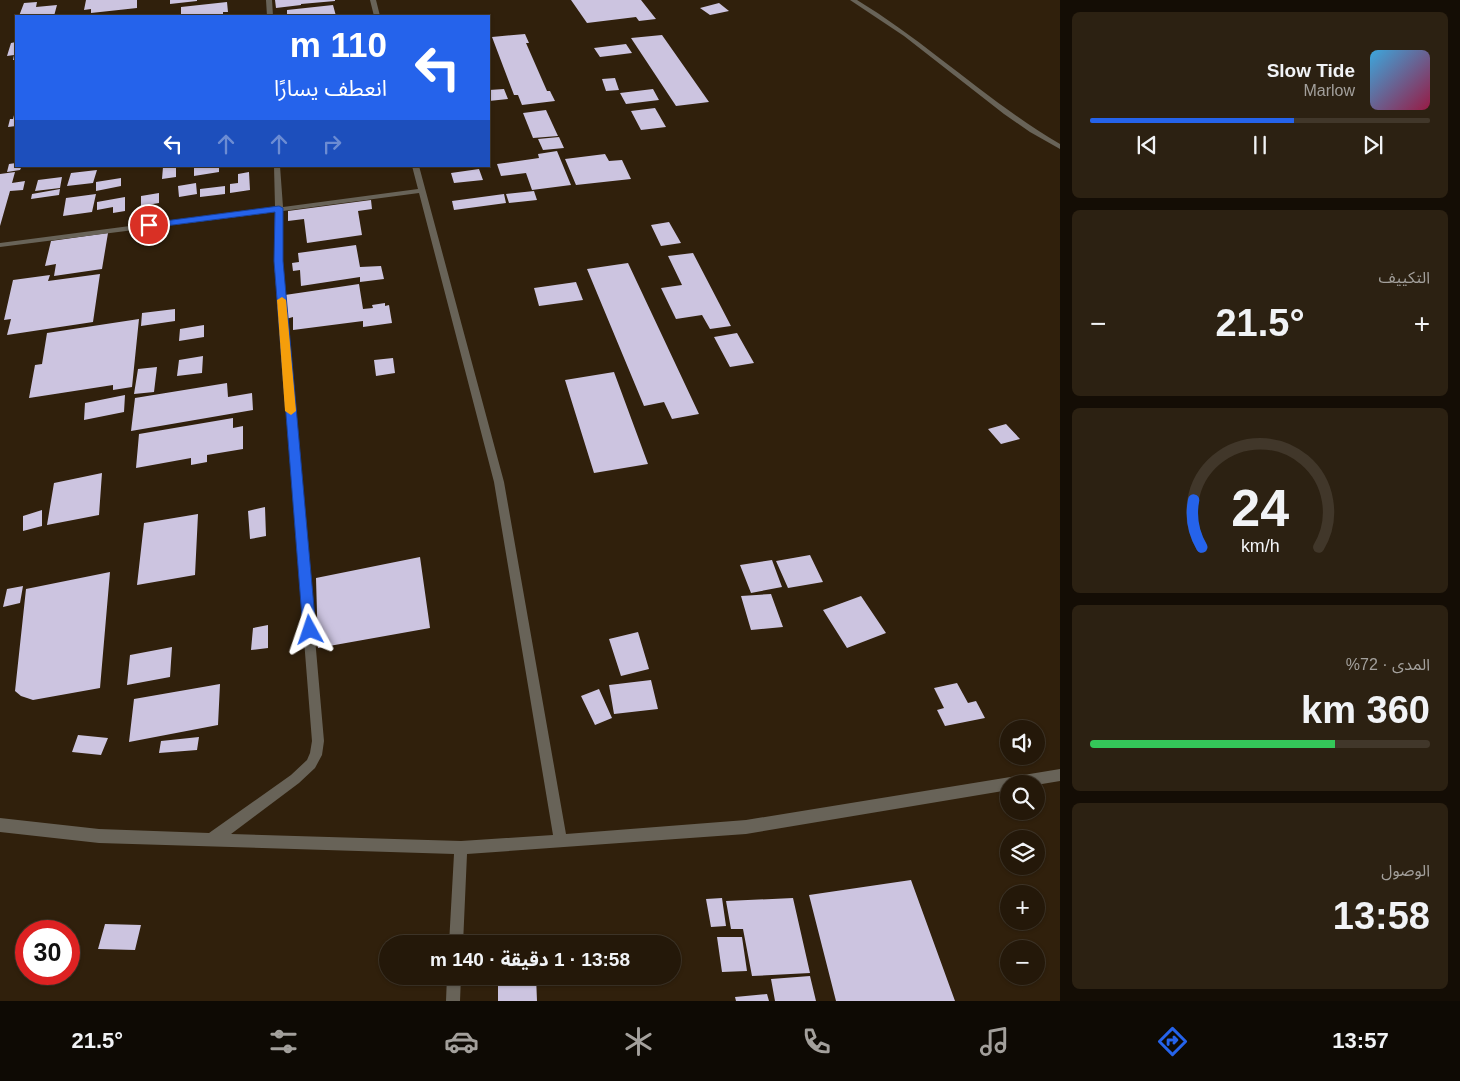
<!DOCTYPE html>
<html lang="ar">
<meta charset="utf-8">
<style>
body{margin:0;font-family:Arial,"Noto Sans Arabic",sans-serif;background:#2c2112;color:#f1f3f6;direction:rtl;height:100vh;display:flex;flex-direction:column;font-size:19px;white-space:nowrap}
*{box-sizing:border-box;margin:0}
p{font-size:16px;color:#a3a09c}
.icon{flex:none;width:28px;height:28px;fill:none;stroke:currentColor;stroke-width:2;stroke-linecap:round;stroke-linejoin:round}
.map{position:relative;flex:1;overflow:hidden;direction:ltr}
.panel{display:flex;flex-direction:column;gap:12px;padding:12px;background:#140d05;width:400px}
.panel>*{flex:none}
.hud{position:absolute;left:15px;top:15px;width:475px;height:152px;border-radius:0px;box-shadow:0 1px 4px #0004,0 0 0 1px #41372a;direction:rtl;background:#2563eb;color:#fff;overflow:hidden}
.fabs{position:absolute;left:1000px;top:720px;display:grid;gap:10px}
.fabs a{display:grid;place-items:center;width:45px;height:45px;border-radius:50%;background:#241809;box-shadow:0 1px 4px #0004,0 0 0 1px #41372a;font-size:25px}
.speed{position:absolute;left:15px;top:920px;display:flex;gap:10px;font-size:25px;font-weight:700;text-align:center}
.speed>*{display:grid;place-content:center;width:65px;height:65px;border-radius:50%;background:#241809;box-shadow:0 1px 4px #0004,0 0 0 1px #41372a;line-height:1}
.speed .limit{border:8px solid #d22;background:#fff;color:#111}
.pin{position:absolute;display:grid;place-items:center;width:42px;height:42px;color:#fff;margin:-21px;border:2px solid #fff;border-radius:50%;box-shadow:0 1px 5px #0007}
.me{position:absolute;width:55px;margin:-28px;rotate:355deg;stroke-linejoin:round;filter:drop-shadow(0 0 4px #0008)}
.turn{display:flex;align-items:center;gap:18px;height:105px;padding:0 20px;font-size:22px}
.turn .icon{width:65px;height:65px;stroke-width:2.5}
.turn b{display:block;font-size:35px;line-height:42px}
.lanes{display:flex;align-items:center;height:48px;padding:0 20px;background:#0003;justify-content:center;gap:25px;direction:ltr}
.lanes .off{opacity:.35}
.big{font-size:38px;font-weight:700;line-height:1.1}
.panel .tile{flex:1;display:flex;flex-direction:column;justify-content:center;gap:8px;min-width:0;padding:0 18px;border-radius:8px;background:#2c2112}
.panel .dial{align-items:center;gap:0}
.dial svg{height:130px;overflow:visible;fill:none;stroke:#41372a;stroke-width:7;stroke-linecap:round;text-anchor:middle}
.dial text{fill:#f1f3f6;stroke:none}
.song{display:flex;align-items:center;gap:15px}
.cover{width:60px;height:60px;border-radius:8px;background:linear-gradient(135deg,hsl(200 70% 55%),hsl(340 70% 35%))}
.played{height:5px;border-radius:2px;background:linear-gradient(90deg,#2563eb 60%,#41372a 60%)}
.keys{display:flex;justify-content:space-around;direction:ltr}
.heat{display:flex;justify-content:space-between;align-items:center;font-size:28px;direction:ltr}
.charge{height:8px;border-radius:4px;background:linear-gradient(90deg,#34c759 72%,#41372a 0)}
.trip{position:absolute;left:379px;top:935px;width:302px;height:50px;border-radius:25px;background:#241809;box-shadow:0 1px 4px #0004,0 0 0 1px #41372a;font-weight:700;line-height:50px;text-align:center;direction:rtl}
.dock{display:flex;height:80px;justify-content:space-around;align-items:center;background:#0e0a04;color:#a3a09c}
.dock .icon{width:35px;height:35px}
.dock .active{color:#2563eb}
.dock b{font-size:22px;color:#f1f3f6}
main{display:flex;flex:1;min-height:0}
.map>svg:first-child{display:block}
.building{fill:#ccc4e0}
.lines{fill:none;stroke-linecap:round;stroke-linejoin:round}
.street{fill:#686358;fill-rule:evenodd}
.route{fill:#2563eb;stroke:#184099}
.slow{fill:#f59e0b}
</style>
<main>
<section class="panel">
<div class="tile">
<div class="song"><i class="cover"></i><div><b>Slow Tide</b><p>Marlow</p></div></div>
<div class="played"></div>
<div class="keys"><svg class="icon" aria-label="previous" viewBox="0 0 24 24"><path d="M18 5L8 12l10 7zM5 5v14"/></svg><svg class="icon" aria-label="pause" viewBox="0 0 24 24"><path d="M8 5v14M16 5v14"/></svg><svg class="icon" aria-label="next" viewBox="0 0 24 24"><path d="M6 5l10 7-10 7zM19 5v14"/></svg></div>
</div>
<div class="tile"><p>التكييف</p>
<div class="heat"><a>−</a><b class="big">21.5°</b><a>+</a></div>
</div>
<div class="tile dial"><svg viewBox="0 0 100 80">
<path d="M14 69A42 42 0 1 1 86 69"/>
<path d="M14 69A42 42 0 0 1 9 40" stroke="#2563eb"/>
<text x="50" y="56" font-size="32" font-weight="700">24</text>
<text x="50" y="72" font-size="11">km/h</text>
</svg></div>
<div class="tile"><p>المدى · 72%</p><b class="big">360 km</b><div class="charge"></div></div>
<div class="tile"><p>الوصول</p><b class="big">13:58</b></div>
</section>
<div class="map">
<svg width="1060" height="1001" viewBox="0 0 1060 1001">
<rect width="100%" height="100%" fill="#30200c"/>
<path class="building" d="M86,0H137V8L91,13V9L84,10Z
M170,0H197V1L170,4Z
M275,0H335V1L301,4V5L276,8Z
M571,0H641L656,19L639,21L636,17L587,23Z
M37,2L36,7L57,5L54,16H19L24,3Z
M227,2L228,12H223V16H183V14H181V7Z
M719,3L729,11L710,15L700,8Z
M333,5L336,16H287V10Z
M525,34L529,43H526L547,91H550L555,101L522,105L518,95H514L492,37Z
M662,35L709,102L676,106L631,38Z
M16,42V60H13L14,55L7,56L11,43Z
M626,44L632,53L600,57L594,48Z
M615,78L619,90L606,91L602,79Z
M504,89L508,99L489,101V90Z
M653,89L659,100L626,104L620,93Z
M16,107V126L8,127L10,119H13Z
M655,108L666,127L641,130L631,111Z
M546,110L558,136L533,138L523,113Z
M559,137L564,148L543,150L538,139Z
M557,151L571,185L532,190L526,173L501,176L497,164L539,158L538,154Z
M605,154L609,161L622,160L631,179L576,185L565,159Z
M16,163V166H22L20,170L7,172L9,164Z
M176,166V177L162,179L163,167Z
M194,166H219V172L194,176Z
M479,169L483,180L454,183L451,173Z
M97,170L93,183L67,186L71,173Z
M15,172L12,183L25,181L23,190L10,191L0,226V174Z
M249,172L250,190L230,193V184L238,183V174Z
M62,177L60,188L35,191L38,180Z
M121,178V186L96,191V182Z
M196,183L197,194L179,197L178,186Z
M225,186V194L200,197V189Z
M60,189L59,195L31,199L32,194Z
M534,191L537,200L509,203L506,194Z
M159,193V203L141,206V196Z
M96,194L92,212L63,216L66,198Z
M504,194L506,203L454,210L452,201Z
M125,197V211L113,213V207L97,210V202Z
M371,200L372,209L358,211L362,235L307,243L304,219L288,221V211Z
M669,222L681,243L661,246L651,225Z
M108,233L102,269L54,276L56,264L45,266L51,241Z
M356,245L360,267L381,266L384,279L360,282V277L301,286L300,270L293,271L292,263L299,262L298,253Z
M693,253L731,326L710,329L702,315L676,319L661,288L682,285L668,256Z
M628,263L699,414L672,419L664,402L644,406L587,269Z
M100,274L93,322L7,335L11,319L4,320L13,280L50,275L48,281Z
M576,282L583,300L539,306L534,288Z
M359,284L363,309L373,308L372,305L385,303V306L389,305L392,323L363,327V321L293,330V317L286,319L285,295Z
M175,309V321L141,326L142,313Z
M139,319L132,387L113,390V385L29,398L35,365L42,364L47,333Z
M204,325V337L179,341L180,329Z
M737,333L754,363L730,367L714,337Z
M203,356L202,373L177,376L179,360Z
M393,358L395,373L376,376L374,360Z
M157,367L154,392L134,394L138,369Z
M614,372L648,464L594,473L565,380Z
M227,383L228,397L252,393L253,410L131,431L135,398Z
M125,395L124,412L84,420L85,403Z
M233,418V428L243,426V449L207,455V462L191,465V458L136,468L139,434Z
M1006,424L1020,439L1001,444L988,429Z
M102,473L99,515L47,525L54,483Z
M265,507L266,536L250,539L248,511Z
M42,510V526L23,531V516Z
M198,514L195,575L137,585L144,523Z
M810,555L823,582L788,588L776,561Z
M420,557L430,628L318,648L316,578Z
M772,560L782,587L751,593L740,565Z
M110,572L100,688L33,700L21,696L15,691L26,589Z
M23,586L20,603L3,607L7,589Z
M771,594L783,627L751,630L741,596Z
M861,596L886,633L847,648L823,610Z
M268,625V648L251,650L253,628Z
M638,632L649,669L621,676L609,639Z
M172,647L170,677L127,685L130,655Z
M651,680L658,709L614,714L609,685Z
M957,683L968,703L976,701L985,718L945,726L937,710L944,708L934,688Z
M220,684L218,725L129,742L134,699Z
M599,689L612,718L595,725L581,696Z
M78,735L108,738L101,755L72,752Z
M199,737L197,750L159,753L161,741Z
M911,880L955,1001H836L809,895Z
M722,898L726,926L711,927L706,899Z
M793,898L810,973L752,976L743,929H731L726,901Z
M105,924L141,925L135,950L98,949Z
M534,935V944H498V936Z
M717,937H742L747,971L722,972Z
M498,976H536L537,1001H498Z
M810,976L816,1001H775L771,979Z
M767,994L769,1001H736L735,997Z"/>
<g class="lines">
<path class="street" d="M266,0H272L273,16H267Z
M370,0H376L380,16H374Z
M850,0H857C928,43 988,102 1060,144V149L1030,132L1004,114L904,36Z
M274,166H280L283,207L418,189L412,166H419L504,482L566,834L746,820L1060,769V781L1036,785V784H1009V790L746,834L467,854L463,944H449L454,854L99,843L0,832V818L99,829L209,833L291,775L307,760L310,753L312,741L274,261L275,212L0,247V243L275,207ZM419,193L494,482L553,835L461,841L231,834L299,783L315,768L322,755L324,741L282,261L283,211Z
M447,976H461L460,1001H446Z"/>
</g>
<path class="route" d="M279,206L283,208V261L316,630L314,634L310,636L305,634L303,630L274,261L275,212L149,228L145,225L149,223Z"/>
<path class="slow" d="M282,297L286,300L296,411L291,415L285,411L277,300Z"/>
</svg>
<div class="fabs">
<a><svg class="icon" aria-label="sound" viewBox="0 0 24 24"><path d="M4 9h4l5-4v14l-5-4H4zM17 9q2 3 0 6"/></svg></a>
<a><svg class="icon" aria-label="search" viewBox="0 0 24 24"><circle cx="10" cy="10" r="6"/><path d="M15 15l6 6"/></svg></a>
<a><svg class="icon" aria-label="layers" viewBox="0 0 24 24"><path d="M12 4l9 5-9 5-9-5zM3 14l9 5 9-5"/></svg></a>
<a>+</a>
<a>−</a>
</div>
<div class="speed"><div class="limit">30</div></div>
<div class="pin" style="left:149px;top:225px;background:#d93025"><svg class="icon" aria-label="arrive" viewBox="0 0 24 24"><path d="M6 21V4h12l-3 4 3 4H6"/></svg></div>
<svg class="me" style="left:310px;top:630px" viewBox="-20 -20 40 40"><path d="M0-17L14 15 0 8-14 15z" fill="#2563eb" stroke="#fff" stroke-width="4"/></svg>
<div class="trip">13:58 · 1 دقيقة · 140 m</div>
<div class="hud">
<div class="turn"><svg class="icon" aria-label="left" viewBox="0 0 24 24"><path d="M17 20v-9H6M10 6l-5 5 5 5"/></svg><div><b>110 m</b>انعطف يسارًا</div></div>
<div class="lanes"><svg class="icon" aria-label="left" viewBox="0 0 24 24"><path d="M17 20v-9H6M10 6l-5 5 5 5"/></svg><svg class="icon off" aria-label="ahead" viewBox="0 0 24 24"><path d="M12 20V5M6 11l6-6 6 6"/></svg><svg class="icon off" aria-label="ahead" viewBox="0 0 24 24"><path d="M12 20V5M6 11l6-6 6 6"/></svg><svg class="icon off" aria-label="right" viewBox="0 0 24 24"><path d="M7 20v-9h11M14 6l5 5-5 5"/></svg></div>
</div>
</div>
</main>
<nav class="dock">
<b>13:57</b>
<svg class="icon active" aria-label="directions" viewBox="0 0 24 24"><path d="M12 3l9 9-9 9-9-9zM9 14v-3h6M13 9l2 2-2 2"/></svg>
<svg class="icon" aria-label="music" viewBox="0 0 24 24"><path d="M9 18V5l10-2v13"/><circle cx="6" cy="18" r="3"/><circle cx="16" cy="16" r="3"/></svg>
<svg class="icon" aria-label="phone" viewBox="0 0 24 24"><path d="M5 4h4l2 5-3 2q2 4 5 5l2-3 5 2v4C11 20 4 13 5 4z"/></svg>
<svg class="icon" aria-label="climate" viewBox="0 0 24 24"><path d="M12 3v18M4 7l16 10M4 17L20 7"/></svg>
<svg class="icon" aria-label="car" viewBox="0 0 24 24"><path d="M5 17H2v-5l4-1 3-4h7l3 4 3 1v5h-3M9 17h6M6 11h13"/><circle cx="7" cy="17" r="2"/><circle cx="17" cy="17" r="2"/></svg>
<svg class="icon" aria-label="filters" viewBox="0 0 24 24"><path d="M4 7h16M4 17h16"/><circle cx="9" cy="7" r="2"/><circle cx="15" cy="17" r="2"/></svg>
<b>21.5°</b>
</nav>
